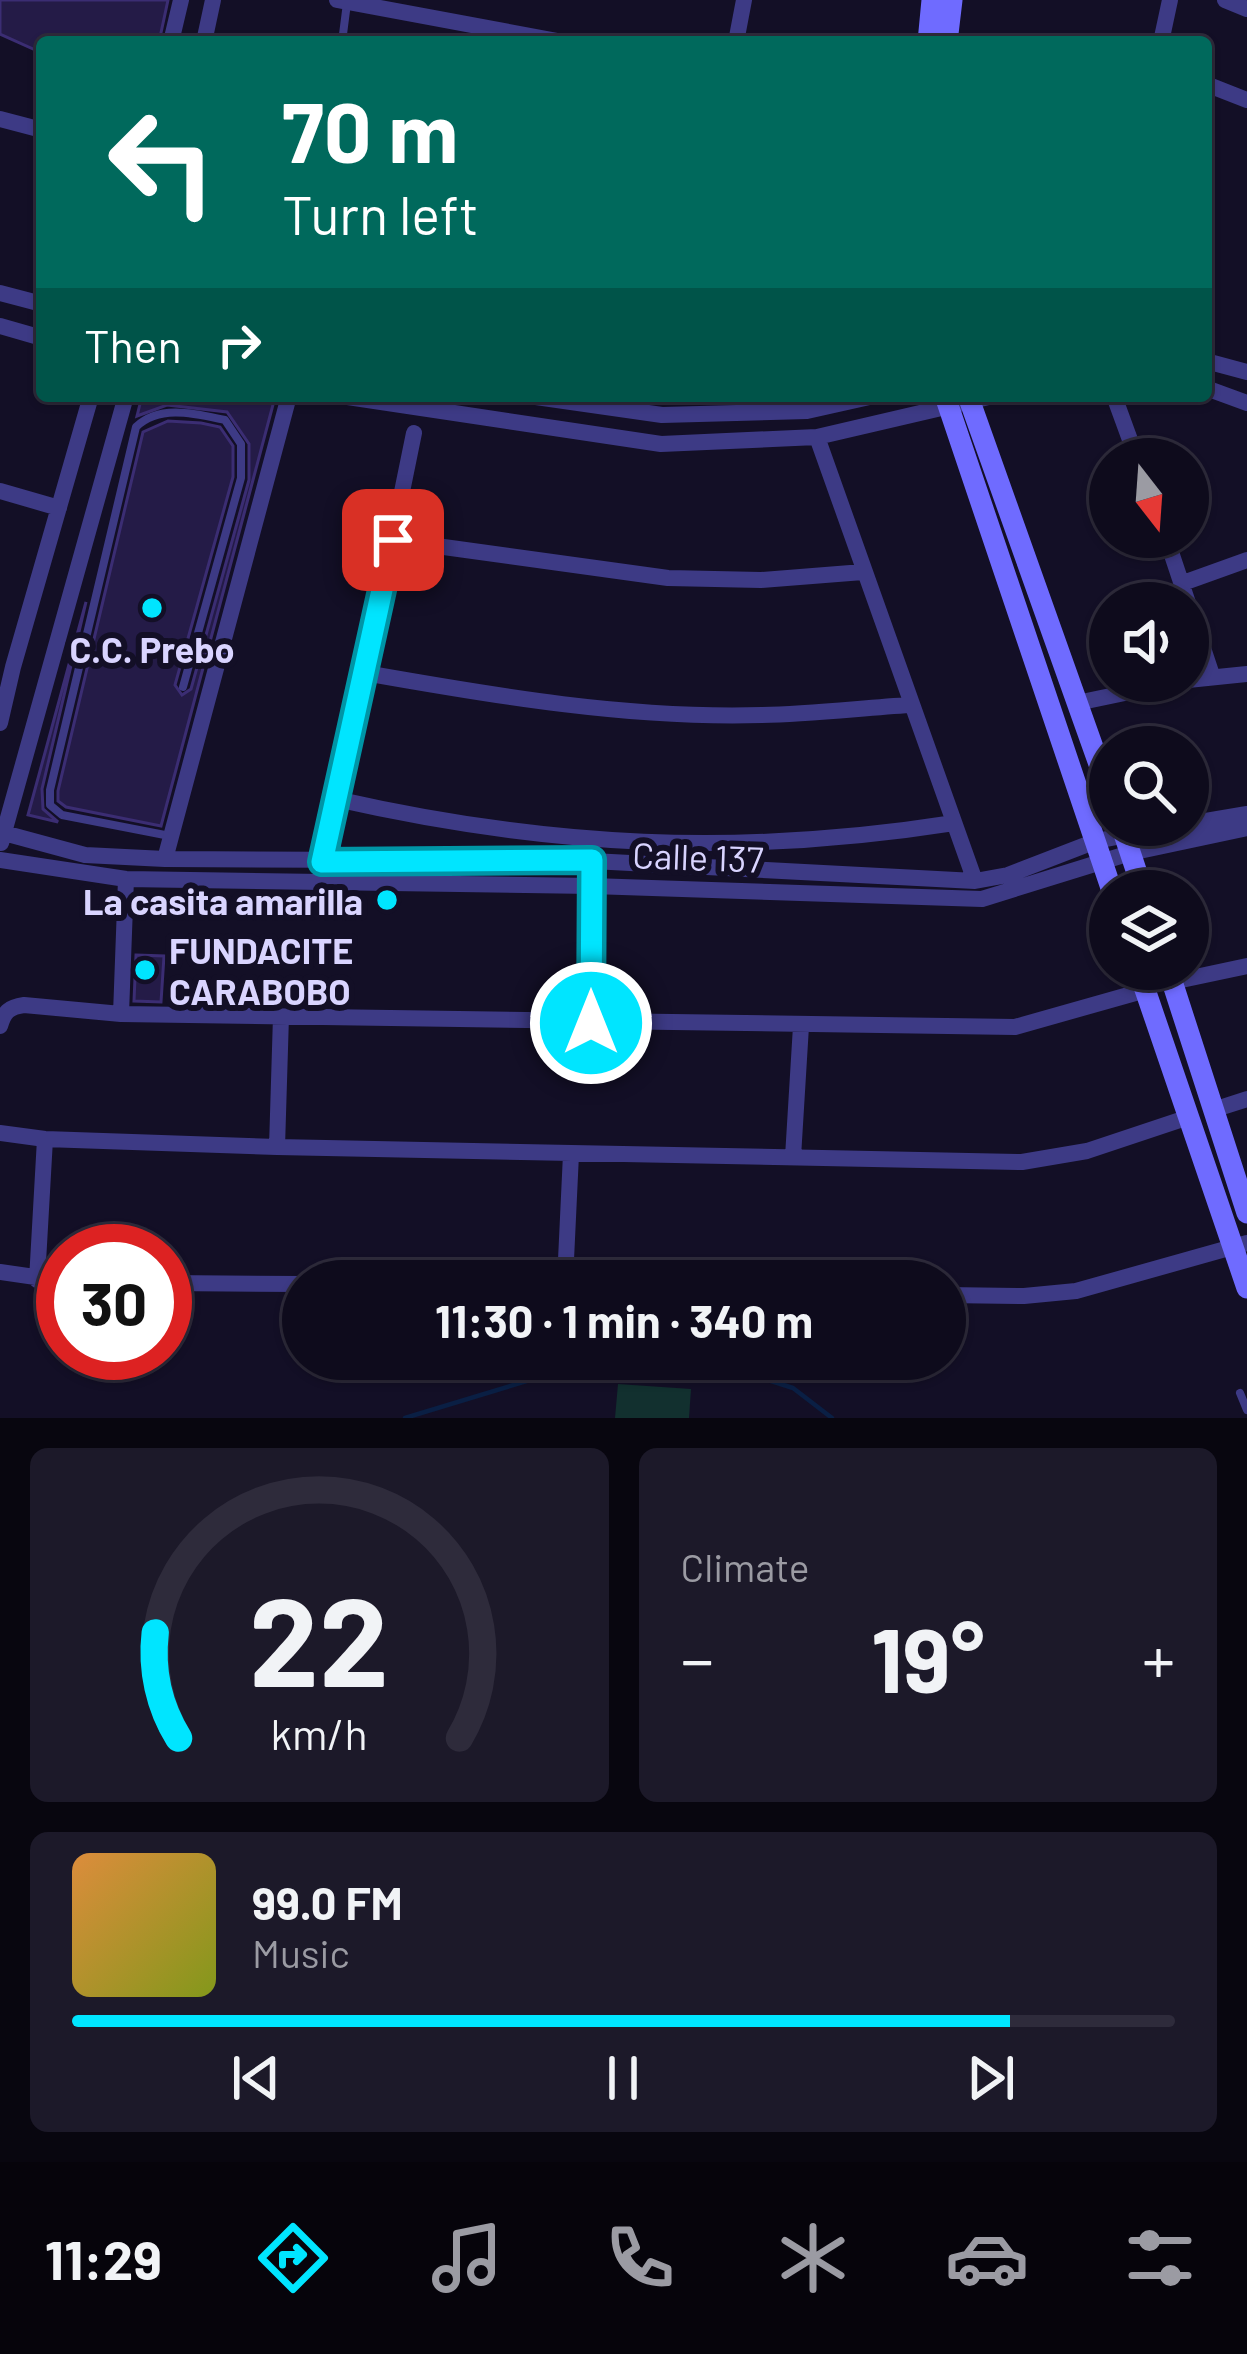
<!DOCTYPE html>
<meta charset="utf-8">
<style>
body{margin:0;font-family:Barlow,sans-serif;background:#1c1929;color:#f1f3f6;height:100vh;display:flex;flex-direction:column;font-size:45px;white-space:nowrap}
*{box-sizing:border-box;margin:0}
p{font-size:39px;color:#9b9ba3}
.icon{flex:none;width:66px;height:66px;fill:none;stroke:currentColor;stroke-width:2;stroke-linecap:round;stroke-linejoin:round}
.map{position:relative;height:1418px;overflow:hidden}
.details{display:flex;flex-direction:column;gap:30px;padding:30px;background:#08060f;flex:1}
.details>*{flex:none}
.hud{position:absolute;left:36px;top:36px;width:1176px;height:366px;border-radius:12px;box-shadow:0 3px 9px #0004,0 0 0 3px #2e2b3b;background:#00695c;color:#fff;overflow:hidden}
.needle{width:78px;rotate:163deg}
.controls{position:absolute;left:1089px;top:438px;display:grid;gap:24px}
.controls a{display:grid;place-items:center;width:120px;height:120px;border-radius:50%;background:#0e0b1c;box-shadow:0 3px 9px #0004,0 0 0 3px #2e2b3b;font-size:60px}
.speed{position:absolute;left:36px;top:1224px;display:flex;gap:24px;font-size:60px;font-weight:700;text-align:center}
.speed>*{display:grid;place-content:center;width:156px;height:156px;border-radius:50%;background:#0e0b1c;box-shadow:0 3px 9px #0004,0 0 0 3px #2e2b3b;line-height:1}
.speed .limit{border:18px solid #d22;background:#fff;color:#111}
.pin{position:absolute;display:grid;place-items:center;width:102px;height:102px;color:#fff;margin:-51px;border-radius:24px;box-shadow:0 6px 18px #0006}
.me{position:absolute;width:132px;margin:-66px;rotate:0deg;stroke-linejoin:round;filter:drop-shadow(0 0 9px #0008)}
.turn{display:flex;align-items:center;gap:42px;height:252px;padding:0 48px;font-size:54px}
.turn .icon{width:156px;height:156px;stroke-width:2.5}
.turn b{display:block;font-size:84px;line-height:102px}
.then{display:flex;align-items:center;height:114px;padding:0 48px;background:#0003;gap:24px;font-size:45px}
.big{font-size:90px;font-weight:700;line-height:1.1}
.details .card{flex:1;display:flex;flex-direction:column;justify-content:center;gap:18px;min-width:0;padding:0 42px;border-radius:18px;background:#1c1929}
.details .dial{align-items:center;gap:0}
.dial svg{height:312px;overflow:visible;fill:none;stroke:#2e2b3b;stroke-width:7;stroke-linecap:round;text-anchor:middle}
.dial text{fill:#f1f3f6;stroke:none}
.song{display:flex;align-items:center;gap:36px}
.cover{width:144px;height:144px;border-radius:18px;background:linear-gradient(135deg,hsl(30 70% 55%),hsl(70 70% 35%))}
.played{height:12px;border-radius:6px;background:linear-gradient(90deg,#00e5ff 85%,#2e2b3b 85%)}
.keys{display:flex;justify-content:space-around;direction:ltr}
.heat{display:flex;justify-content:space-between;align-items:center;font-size:66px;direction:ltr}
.details .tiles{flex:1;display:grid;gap:30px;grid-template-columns:1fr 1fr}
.card:last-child{grid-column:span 2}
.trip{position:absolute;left:282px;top:1260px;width:684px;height:120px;border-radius:60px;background:#0e0b1c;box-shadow:0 3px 9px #0004,0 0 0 3px #2e2b3b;font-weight:700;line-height:120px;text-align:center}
.dock{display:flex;height:192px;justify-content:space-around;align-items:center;background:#06040b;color:#9b9ba3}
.dock .icon{width:84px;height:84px}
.dock .current{color:#00e5ff}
.dock b{font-size:54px;color:#f1f3f6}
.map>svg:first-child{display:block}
.green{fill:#12302f}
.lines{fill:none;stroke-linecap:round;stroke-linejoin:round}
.stream{stroke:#0a1f44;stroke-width:4.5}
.building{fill:#241b47;stroke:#3b2d73;stroke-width:3}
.lane{stroke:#3d3a85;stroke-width:8}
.street{stroke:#3d3a85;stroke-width:16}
.secondary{stroke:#6f6bff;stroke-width:21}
.route-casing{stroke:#0095a6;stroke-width:30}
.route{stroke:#00e5ff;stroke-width:21}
.poi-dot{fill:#00e5ff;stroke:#130f26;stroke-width:4.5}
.labels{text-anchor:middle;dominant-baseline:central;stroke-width:12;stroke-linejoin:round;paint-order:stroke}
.poi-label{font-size:36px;font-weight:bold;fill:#d9d4ff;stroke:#130f26}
.street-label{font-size:36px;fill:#d9d4ff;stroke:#130f26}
</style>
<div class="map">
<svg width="1247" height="1418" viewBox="0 0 1247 1418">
<rect width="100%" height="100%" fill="#130f26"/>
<path class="green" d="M618,1384L691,1389L689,1418H615Z"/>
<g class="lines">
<path class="stream" d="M703,1359L793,1388L832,1418
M405,1418L576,1366L671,1359"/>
</g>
<path class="building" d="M0,0H168L159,42H42V53L0,34Z
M142,396H238L274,401L161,826L66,807L58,801V791L143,432L168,421L201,423L220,427L233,446V477L175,685L182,695L191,689L249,480V444L227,412L167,405L137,416Z
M86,602L42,789L43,809L58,822L28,815Z
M136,955L164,956L161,1002L134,1001Z"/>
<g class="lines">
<path class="lane" d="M342,42L347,3
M170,836L62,815L50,805V790L136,427C160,404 196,414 225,420L241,444V478L183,687
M1240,1393L1247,1410"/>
<path class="street" d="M337,0L563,42
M1225,0L1247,9
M171,42L181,0
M204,42L213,0
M736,42L744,0
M1161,42L1170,0
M1206,84L1247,100
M0,119L42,130
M0,293L42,304
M0,326L42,338
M1206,361L1247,372
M1206,388L1247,403
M341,396L661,444L817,437L993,396
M529,396L662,415L807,411L874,396
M1114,396L1137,459
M817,437L975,881
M0,491L59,508
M1166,537L1212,675
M393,540L668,578L761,580L863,572
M1183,583L1247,560
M365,673C495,696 630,719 762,715C811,714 861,708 910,705
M1188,680L1247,674
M1077,703L1182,681
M0,723L13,667L91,396
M336,799C548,847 738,857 954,823
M1188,824L1247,814
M0,832L85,855L165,859L592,861L975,881L1008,875L1096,841L1179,825
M1,843L126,396
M165,859L289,396
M0,860L126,879L592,886L982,899L1130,853L1247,828
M322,862L365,673L414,433
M1172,982L1247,966
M121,1014L126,879
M591,1023L592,861
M0,1026C4,1012 9,1007 24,1005L121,1014L1015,1027L1146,990
M1213,1110L1247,1099
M0,1133L45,1139L277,1147L1022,1162L1087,1151L1189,1117
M277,1147L281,1016
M793,1157L801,1026
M0,1272L63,1281
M37,1280L45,1139
M565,1281L571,1154
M165,1283L303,1284
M945,1295L1024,1296L1076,1291L1247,1243"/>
<path class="secondary" d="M928,42L932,0
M947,42L952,0
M945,396L1112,891
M968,396L1110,795
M1121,825L1143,891
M1138,969L1247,1288
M1168,969L1247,1213"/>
</g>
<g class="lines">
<defs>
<path id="route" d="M393,540L322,862L592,860L591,1023"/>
</defs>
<use href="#route" class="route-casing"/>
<use href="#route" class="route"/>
</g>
<g class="poi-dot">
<circle cx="152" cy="608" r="12"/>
<circle cx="387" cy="900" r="12"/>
<circle cx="145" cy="970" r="12"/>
</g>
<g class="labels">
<g class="poi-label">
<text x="152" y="648">C.C. Prebo</text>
<text x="363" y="900" text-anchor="end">La casita amarilla</text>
<text x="169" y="949" text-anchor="start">FUNDACITE<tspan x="169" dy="41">CARABOBO</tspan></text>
</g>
<g class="street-label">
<text transform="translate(698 856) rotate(2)">Calle 137</text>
</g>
</g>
</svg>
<div class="controls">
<a><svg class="needle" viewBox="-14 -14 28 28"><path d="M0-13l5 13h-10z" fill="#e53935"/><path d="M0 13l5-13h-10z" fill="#9b9ba3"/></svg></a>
<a><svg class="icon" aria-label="sound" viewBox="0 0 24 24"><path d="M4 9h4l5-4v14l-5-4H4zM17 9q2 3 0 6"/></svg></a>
<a><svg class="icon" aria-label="search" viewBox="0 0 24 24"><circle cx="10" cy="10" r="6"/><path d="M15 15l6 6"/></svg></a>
<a><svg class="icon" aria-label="layers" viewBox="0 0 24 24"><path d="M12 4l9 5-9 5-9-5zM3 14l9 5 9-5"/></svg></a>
</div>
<div class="speed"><div class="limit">30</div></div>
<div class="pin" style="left:393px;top:540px;background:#d93025"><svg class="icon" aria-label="arrive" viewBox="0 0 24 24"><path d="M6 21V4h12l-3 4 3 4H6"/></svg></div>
<svg class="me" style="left:591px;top:1023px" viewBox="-20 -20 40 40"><circle r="17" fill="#00e5ff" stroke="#fff" stroke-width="3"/><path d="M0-11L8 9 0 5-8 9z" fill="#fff"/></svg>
<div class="trip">11:30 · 1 min · 340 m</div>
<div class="hud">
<div class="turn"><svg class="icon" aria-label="left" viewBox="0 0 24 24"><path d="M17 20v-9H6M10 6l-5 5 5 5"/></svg><div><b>70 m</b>Turn left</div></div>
<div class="then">Then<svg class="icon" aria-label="right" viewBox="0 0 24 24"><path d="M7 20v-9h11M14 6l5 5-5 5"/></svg></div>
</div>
</div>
<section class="details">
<div class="tiles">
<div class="card dial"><svg viewBox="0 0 100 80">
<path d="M14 69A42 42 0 1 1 86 69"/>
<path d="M14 69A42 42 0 0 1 8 42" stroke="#00e5ff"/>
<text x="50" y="56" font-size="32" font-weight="700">22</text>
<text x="50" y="72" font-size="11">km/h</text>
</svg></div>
<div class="card"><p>Climate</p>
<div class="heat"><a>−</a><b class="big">19°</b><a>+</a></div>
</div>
<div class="card">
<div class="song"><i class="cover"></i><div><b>99.0 FM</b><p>Music</p></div></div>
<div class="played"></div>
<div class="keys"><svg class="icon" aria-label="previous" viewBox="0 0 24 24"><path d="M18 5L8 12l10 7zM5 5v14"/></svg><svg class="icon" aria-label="pause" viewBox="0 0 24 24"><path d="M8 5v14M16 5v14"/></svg><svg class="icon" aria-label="next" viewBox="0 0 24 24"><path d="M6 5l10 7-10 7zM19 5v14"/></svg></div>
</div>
</div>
</section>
<nav class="dock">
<b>11:29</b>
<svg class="icon current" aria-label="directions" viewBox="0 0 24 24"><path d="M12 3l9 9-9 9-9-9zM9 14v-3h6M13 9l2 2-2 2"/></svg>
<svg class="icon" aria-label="music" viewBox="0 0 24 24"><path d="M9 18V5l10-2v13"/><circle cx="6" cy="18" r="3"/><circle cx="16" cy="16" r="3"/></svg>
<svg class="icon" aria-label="phone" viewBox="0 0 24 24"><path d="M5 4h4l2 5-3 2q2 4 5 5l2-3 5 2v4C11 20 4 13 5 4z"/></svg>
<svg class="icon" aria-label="climate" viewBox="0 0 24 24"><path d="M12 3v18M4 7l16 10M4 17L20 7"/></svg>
<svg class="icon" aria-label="car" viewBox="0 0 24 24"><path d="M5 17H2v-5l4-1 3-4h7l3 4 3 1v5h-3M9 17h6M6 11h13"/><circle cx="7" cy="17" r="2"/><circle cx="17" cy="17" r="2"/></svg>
<svg class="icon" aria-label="filters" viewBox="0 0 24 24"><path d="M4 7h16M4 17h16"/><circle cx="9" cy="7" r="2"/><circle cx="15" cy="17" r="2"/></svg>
</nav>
